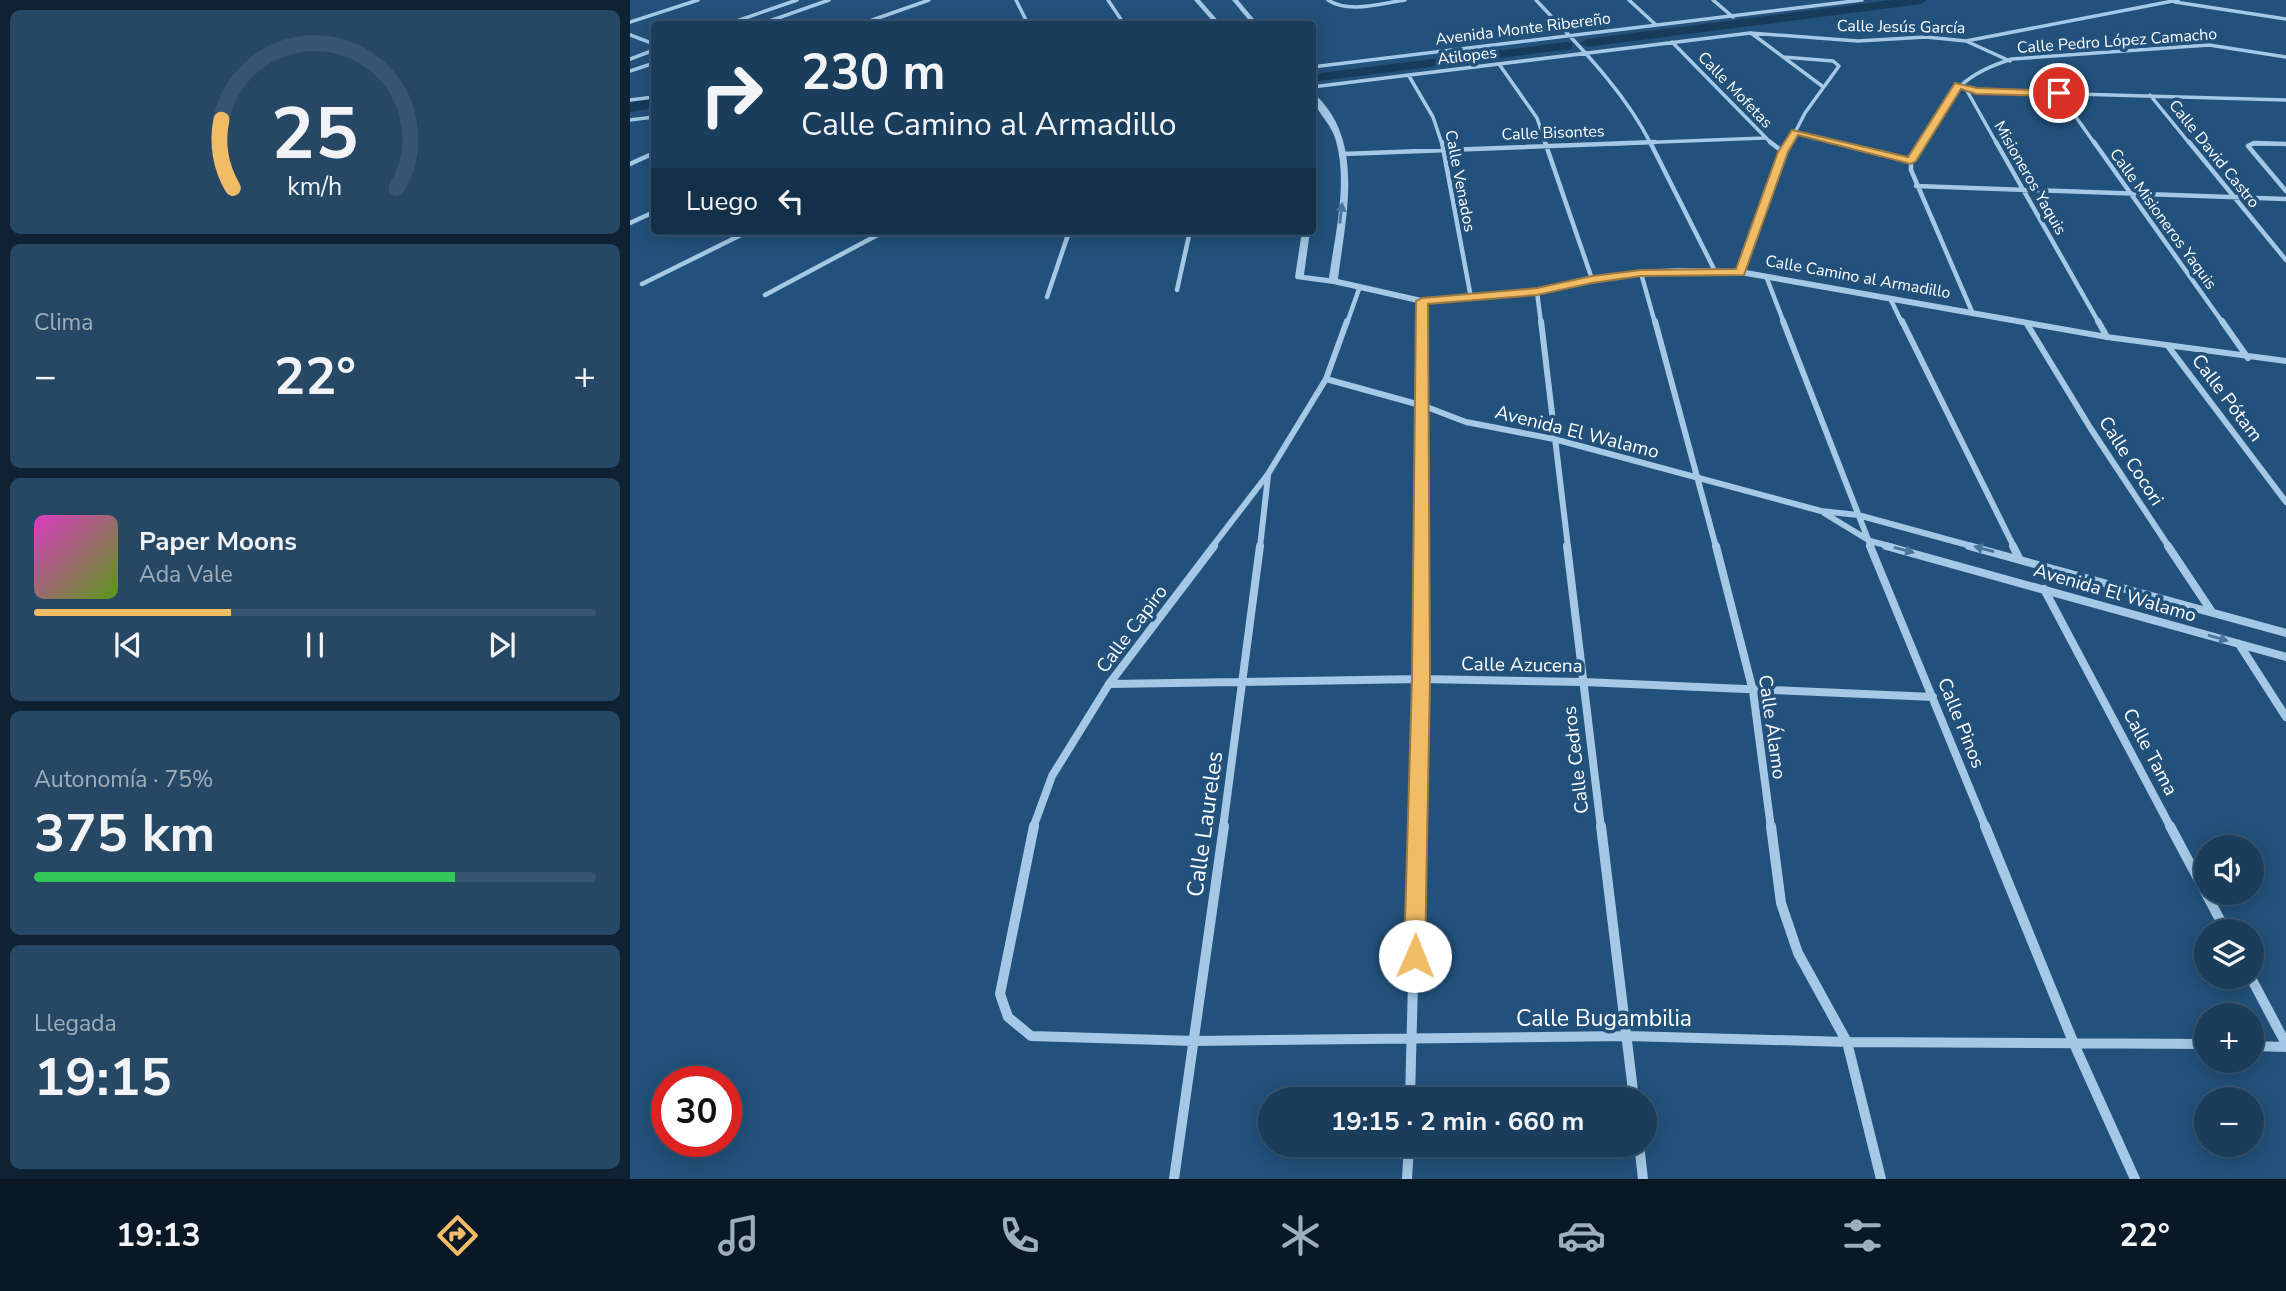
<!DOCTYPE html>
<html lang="es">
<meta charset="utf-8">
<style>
body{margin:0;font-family:"Nunito Sans",sans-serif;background:#274865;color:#f1f3f6;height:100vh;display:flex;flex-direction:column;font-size:26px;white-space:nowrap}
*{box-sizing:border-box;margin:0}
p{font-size:23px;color:#9faebb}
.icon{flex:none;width:38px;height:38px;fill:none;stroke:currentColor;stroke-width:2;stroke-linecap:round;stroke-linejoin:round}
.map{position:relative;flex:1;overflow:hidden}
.drawer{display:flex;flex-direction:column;gap:10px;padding:10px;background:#0e2233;width:630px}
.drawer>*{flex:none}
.top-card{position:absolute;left:21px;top:21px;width:665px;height:214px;border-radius:7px;box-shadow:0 4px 18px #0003,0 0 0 2px #385672;background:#1a3d5c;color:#f1f3f6;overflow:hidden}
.buttons{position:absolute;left:1564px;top:835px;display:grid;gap:14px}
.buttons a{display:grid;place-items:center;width:70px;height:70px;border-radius:50%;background:#1a3d5c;box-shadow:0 4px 18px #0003,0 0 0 2px #385672;font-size:35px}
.speed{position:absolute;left:21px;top:1066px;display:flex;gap:14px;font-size:35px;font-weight:700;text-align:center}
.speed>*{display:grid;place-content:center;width:91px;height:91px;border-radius:50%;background:#1a3d5c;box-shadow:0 4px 18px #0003,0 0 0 2px #385672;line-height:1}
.speed .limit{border:10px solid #d22;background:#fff;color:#111}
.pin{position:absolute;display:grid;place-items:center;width:60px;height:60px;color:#fff;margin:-30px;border:4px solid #fff;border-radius:50%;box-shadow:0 2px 7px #0007}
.me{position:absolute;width:77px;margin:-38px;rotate:1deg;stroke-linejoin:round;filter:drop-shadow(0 0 5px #0008)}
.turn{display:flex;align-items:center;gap:24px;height:147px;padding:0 35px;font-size:32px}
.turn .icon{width:91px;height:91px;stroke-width:2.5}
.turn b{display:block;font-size:49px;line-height:60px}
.then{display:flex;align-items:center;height:66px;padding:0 35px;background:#0003;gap:14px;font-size:26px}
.big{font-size:52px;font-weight:700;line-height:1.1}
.drawer .card{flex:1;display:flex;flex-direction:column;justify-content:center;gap:10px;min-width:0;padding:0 24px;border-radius:10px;background:#274865}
.drawer .dial{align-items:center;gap:0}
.dial svg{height:182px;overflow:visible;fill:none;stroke:#385672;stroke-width:7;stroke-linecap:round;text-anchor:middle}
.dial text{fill:#f1f3f6;stroke:none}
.song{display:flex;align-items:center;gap:21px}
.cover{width:84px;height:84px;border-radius:10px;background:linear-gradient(135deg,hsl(310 70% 55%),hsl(90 70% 35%))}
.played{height:7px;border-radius:4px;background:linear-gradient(90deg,#f1bc66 35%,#385672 35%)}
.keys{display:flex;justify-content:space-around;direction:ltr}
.heat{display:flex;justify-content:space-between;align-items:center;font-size:38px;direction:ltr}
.charge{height:10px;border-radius:5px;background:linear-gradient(90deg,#34c759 75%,#385672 0)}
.trip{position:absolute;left:628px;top:1087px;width:399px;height:70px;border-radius:35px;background:#1a3d5c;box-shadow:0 4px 18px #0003,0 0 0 2px #385672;font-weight:700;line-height:70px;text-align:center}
.tabs{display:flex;height:112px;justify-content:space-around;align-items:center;background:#0a1825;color:#9faebb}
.tabs .icon{width:49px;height:49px}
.tabs .selected{color:#f1bc66}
.tabs b{font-size:32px;color:#f1f3f6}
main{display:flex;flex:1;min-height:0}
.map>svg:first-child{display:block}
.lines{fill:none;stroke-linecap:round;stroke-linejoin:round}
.canal{fill:#173b5b;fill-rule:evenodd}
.minor-far4{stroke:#a4c8e5;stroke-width:3.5}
.minor-far3{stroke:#a4c8e5;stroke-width:4.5}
.minor-far2{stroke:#a4c8e5;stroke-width:6}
.minor-far1{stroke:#a4c8e5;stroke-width:8}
.minor{stroke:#a4c8e5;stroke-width:10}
.tertiary{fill:#a4c8e5;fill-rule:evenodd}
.oneway{fill:#49759b}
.route{fill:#f1bc66;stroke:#9d7a42;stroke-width:2}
.labels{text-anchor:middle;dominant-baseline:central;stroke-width:7;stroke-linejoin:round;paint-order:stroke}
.far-street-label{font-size:16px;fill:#fff;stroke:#22517b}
.street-label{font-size:19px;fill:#fff;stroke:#22517b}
.near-street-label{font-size:23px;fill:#fff;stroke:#22517b}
</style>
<main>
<section class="drawer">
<div class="card dial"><svg viewBox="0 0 100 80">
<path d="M14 69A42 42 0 1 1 86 69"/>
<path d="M14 69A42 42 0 0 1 9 39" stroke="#f1bc66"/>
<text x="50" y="56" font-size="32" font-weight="700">25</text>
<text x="50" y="72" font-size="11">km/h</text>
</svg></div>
<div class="card"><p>Clima</p>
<div class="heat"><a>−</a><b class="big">22°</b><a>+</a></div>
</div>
<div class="card">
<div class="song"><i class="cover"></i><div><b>Paper Moons</b><p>Ada Vale</p></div></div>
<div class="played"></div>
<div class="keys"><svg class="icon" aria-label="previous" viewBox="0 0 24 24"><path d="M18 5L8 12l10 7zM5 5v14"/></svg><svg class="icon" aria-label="pause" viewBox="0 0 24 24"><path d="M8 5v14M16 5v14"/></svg><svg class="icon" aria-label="next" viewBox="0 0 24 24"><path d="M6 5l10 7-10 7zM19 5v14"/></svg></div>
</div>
<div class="card"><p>Autonomía · 75%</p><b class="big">375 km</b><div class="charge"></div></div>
<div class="card"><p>Llegada</p><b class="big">19:15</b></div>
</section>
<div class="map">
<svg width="1656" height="1179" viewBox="0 0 1656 1179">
<rect width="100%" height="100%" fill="#22517b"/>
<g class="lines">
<path class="canal" d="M1261,0H1297L1291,4L957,47L950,43L957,39Z
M937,42L942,43V49L682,82V74Z
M24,99V108L0,112V102Z"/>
<path class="minor-far4" d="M386,0L398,24
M478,0L494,24
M698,0C719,14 752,3 775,0
M906,0C947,44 994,90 1021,144
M999,0L1026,25
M1083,0L1103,17
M1545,2L1656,19
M0,22L68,0
M98,24L167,0
M131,24L199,0
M231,24L299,0
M1121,33L1192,86
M0,35L24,44
M1336,41L1380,61
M1042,42L1142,144
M1153,57L1203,61L1209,66L1175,113L1159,144
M0,59L24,50
M869,64L907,118L916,144
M682,67L1232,0
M0,71L24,63
M779,76L803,117L812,144
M1328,85L1346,91L1656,100
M682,87L1120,33L1228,41L1296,37L1336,41L1548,0
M1336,89L1367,144
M1429,93L1465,144
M1520,95L1560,144
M0,100L24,97
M0,120L24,117
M1165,132L1213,144
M978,144L1134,138
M1292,144C1321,97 1324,77 1382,59L1579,45L1656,57
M1622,144H1653"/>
<path class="minor-far3" d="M812,142L841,298
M915,142L962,279
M1020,142L1085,271
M1140,142L1153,152
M1206,142L1281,161
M1293,142L1281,161V170L1343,314
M1366,142L1469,323
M1464,142L1593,323
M1559,142L1656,260
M1656,144L1624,143L1618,146L1656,191
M713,154L1025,142
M0,164L24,153
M1286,186L1656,199
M0,223L24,212
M438,235L557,231
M1110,272L1139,190L1160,142
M1011,273L1025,323
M1136,276L1154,323
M12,284L119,231
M547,290L560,231
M907,292L911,323
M135,295L255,231
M417,297L439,232
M1260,298L1272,323
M717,323L729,289
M792,323V301"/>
<path class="minor-far2" d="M911,321L938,547
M1025,321L1086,547
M1153,321L1241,547
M1272,321L1384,547
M1468,321L1477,337
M1592,321L1618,358
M1397,324L1461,429L1539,547
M1538,346L1656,502
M696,379L794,406L836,422L924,439L1191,511L1228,515L1345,547
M1194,513L1240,541L1263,547
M582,547L638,474L696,379L717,321
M630,547L638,476
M791,547L792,321"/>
<path class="minor-far1" d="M937,546L971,828
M1086,546L1123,691L1141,828
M1240,546L1356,828
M1256,546L1656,657
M1339,546L1656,633
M1383,546L1389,558
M1538,546L1582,612
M1414,589L1541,828
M1609,644L1656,717
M479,684L791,679L954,682L1303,697
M403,828L422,776L479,684L584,546
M593,828L630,546
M787,828L791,546"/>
<path class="minor" d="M404,826L370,994L378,1017L401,1036L564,1041L997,1036L1217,1042L1577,1044
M971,826L1004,1099
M1141,826L1151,903L1168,953L1217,1042L1251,1179
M1355,826L1444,1044L1505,1179
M1540,826L1596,931
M1620,976L1656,1044
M1622,1046L1656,1047
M780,1099L787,826
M1009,1144L1013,1179
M544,1179L594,826
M777,1179L779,1144"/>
<path class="tertiary" d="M564,0H570L591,24H585Z
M602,0H608L628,24H622Z
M682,92C737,138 715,219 708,279L792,298L907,289L962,276L1011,270L1048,268L1110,269L1477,334L1656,358V364L1477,340L1110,275L1048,274L1011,276L962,282L907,295L792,304L703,284L666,279L665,277L672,231H680L674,275L699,278C705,234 718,184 706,141C702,123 682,109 682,92Z"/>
</g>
<defs><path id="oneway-solid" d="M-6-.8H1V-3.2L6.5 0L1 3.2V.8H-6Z" transform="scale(1.75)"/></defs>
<g class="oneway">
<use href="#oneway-solid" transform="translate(711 213) rotate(-83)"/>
<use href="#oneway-solid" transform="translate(1354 549) rotate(-165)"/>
<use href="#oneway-solid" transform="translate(1274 550) rotate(15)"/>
<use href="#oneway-solid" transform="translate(1588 638) rotate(16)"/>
</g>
<path class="route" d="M1325,83L1347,88L1429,91L1433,93L1429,96L1346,94L1331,89L1286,161L1281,164L1168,135L1158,152L1114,275L1011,276L962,283L907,295L798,304L800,679L795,956L792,963L785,966L777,963L774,956L782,679L786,301L792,298L907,288L962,276L1011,270L1106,269L1148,152L1162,130L1278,157Z"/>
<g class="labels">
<g class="far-street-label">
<text transform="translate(1271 27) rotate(1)">Calle Jesús García</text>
<text transform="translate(893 29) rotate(-7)">Avenida Monte Ribereño</text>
<text transform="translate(1487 41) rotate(-4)">Calle Pedro López Camacho</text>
<text transform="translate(837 56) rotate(-7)">Atilopes</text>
<text transform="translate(1105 90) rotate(46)">Calle Mofetas</text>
<text transform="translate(923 133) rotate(-2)">Calle Bisontes</text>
<text transform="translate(1584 154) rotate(51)">Calle David Castro</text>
<text transform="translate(1400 178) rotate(60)">Misioneros Yaquis</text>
<text transform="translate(830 181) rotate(79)">Calle Venados</text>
<text transform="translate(1533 219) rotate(54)">Calle Misioneros Yaquis</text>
<text transform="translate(1228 277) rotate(10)">Calle Camino al Armadillo</text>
</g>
<g class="street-label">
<text transform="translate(1597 398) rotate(53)">Calle Pótam</text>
<text transform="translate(947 432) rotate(14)">Avenida El Walamo</text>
<text transform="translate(1501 461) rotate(57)">Calle Cocori</text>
<text transform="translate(1485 593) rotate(16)">Avenida El Walamo</text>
<text transform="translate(502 629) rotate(-53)">Calle Capiro</text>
<text transform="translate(892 665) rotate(1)">Calle Azucena</text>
<text transform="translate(1331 723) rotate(68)">Calle Pinos</text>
<text transform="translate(1142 727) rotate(82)">Calle Álamo</text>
<text transform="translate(1520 752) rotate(62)">Calle Tama</text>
<text transform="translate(946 760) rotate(-97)">Calle Cedros</text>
</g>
<g class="near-street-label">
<text transform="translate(575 824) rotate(-82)">Calle Laureles</text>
<text x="974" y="1018">Calle Bugambilia</text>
</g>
</g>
</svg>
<div class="buttons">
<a><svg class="icon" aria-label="sound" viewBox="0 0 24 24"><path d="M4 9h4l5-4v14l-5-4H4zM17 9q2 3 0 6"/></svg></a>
<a><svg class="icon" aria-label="layers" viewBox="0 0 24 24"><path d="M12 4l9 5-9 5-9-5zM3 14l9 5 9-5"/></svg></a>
<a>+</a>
<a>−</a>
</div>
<div class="speed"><div class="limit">30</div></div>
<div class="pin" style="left:1429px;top:93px;background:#d93025"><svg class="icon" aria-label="arrive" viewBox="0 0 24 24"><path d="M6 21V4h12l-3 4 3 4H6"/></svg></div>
<svg class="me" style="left:785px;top:956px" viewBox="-20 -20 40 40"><circle r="19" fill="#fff"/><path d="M0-13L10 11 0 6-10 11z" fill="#f1bc66"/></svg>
<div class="trip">19:15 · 2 min · 660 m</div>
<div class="top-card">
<div class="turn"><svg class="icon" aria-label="right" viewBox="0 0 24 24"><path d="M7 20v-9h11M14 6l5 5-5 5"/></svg><div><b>230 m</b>Calle Camino al Armadillo</div></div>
<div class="then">Luego<svg class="icon" aria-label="left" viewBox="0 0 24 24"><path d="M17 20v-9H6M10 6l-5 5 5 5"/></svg></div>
</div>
</div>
</main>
<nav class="tabs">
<b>19:13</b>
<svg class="icon selected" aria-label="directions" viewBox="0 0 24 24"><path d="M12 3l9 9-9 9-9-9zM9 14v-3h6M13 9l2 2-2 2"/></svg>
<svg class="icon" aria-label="music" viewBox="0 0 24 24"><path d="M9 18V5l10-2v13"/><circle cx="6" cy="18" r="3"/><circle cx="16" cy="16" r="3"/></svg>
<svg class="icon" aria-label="phone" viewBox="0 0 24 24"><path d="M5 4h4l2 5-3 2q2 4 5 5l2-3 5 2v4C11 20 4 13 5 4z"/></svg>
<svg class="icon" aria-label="climate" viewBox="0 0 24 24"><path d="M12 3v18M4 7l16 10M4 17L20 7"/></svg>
<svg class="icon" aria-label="car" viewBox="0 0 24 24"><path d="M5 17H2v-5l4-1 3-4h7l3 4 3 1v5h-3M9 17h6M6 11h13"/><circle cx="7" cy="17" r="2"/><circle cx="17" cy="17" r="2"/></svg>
<svg class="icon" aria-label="filters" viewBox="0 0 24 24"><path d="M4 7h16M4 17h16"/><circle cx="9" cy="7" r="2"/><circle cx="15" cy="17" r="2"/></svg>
<b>22°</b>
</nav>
